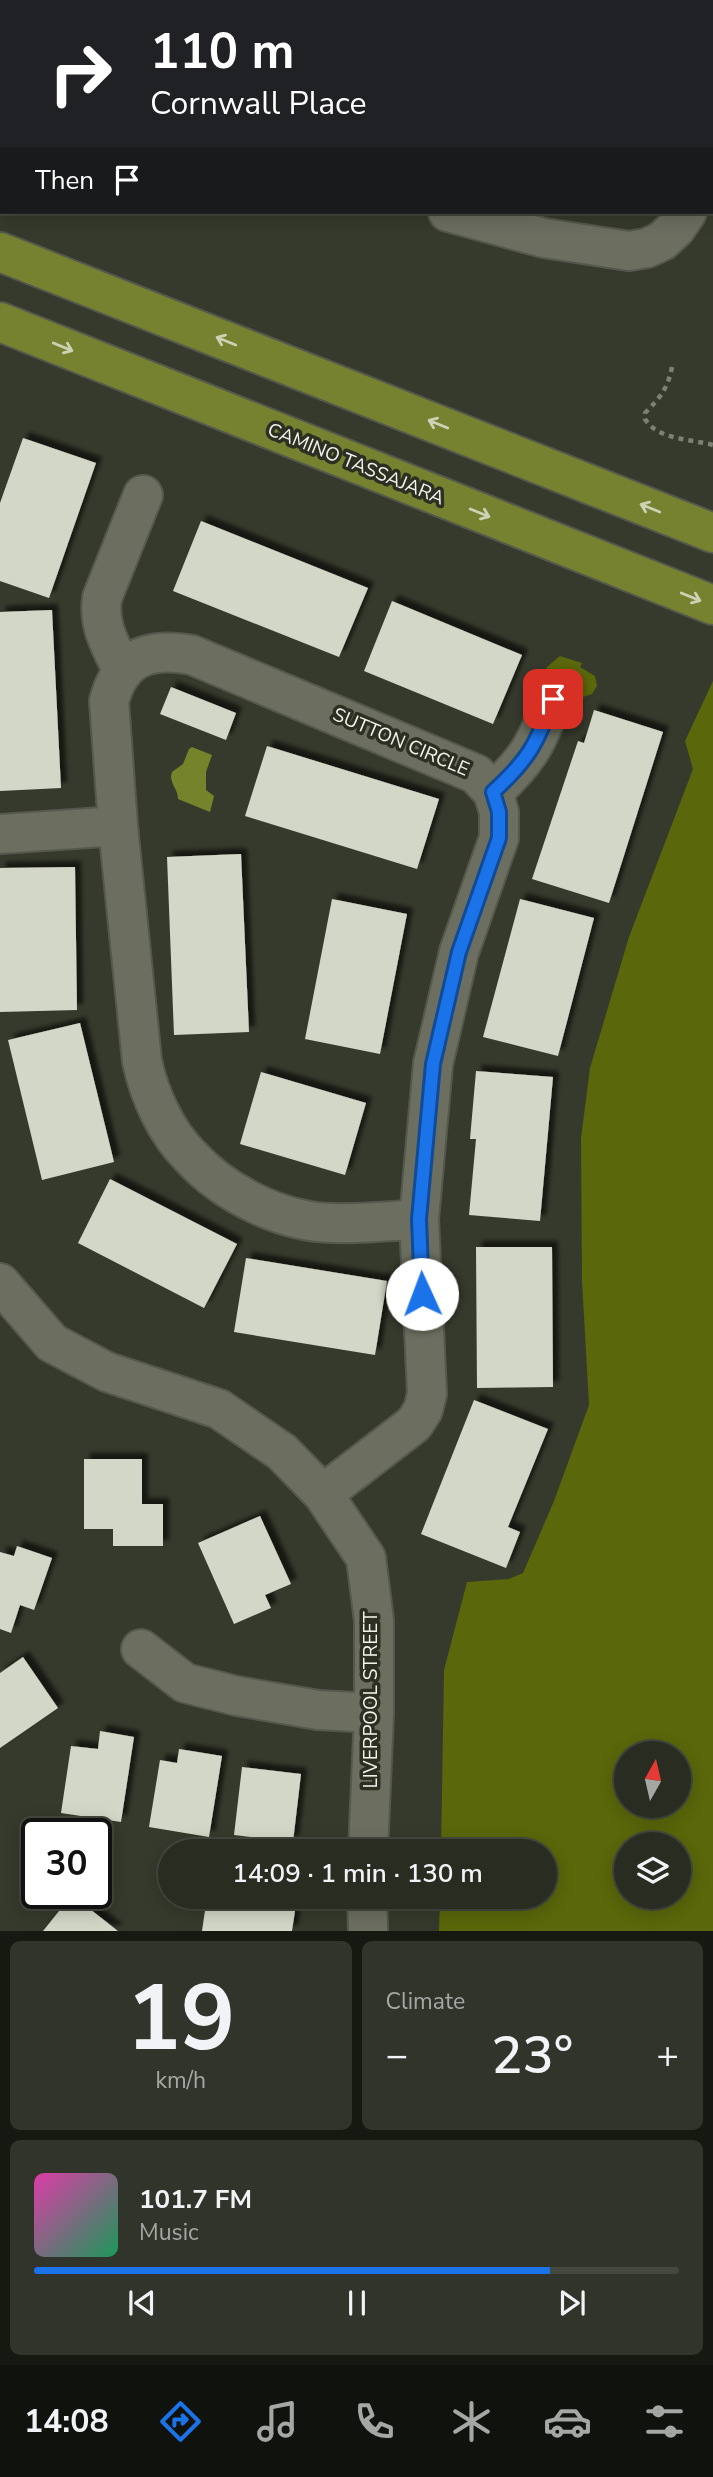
<!DOCTYPE html>
<meta charset="utf-8">
<style>
body{margin:0;font-family:"Nunito Sans",sans-serif;background:#30342a;color:#f1f3f6;height:100vh;display:flex;flex-direction:column;font-size:26px;white-space:nowrap}
*{box-sizing:border-box;margin:0}
p{font-size:23px;color:#a5a7a5}
.icon{flex:none;width:38px;height:38px;fill:none;stroke:currentColor;stroke-width:2;stroke-linecap:round;stroke-linejoin:round}
.map{position:relative;height:1931px;overflow:hidden}
.drawer{display:flex;flex-direction:column;gap:10px;padding:10px;background:#161812;flex:1}
.drawer>*{flex:none}
.hud{position:absolute;left:0px;top:0px;width:714px;height:214px;box-shadow:0 4px 18px #0003,0 0 0 2px #44483f;background:#202124;color:#fff;overflow:hidden}
.needle{width:46px;rotate:8deg}
.buttons{position:absolute;left:614px;top:1741px;display:grid;gap:14px}
.buttons a{display:grid;place-items:center;width:77px;height:77px;border-radius:50%;background:#282c21;box-shadow:0 4px 18px #0003,0 0 0 2px #44483f;font-size:35px}
.speed{position:absolute;left:21px;top:1818px;display:flex;gap:14px;font-size:35px;font-weight:700;text-align:center}
.speed>*{display:grid;place-content:center;width:91px;height:91px;border-radius:50%;background:#282c21;box-shadow:0 4px 18px #0003,0 0 0 2px #44483f;line-height:1}
.speed .limit{border:4px solid #111;border-radius:10px;background:#fff;color:#111}
.pin{position:absolute;display:grid;place-items:center;width:60px;height:60px;color:#fff;margin:-30px;border-radius:14px;box-shadow:0 4px 10px #0006}
.me{position:absolute;width:77px;margin:-38px;rotate:358deg;stroke-linejoin:round;filter:drop-shadow(0 0 5px #0008)}
.turn{display:flex;align-items:center;gap:24px;height:147px;padding:0 35px;font-size:32px}
.turn .icon{width:91px;height:91px;stroke-width:2.5}
.turn b{display:block;font-size:49px;line-height:60px}
.then{display:flex;align-items:center;height:66px;padding:0 35px;background:#0003;gap:14px;font-size:26px}
.big{font-size:52px;font-weight:600;line-height:1.1}
.drawer .widget{flex:1;display:flex;flex-direction:column;justify-content:center;gap:10px;min-width:0;padding:0 24px;border-radius:10px;background:#30342a}
.drawer .dial{align-items:center;gap:0}
.dial b{font-size:91px;line-height:1}
.song{display:flex;align-items:center;gap:21px}
.cover{width:84px;height:84px;border-radius:10px;background:linear-gradient(135deg,hsl(320 70% 55%),hsl(150 70% 35%))}
.played{height:7px;border-radius:4px;background:linear-gradient(90deg,#1a73e8 80%,#44483f 80%)}
.keys{display:flex;justify-content:space-around;direction:ltr}
.heat{display:flex;justify-content:space-between;align-items:center;font-size:38px;direction:ltr}
.drawer .tiles{flex:1;display:grid;gap:10px;grid-template-columns:1fr 1fr}
.widget:last-child{grid-column:span 2}
.trip{position:absolute;left:158px;top:1839px;width:399px;height:70px;border-radius:35px;background:#282c21;box-shadow:0 4px 18px #0003,0 0 0 2px #44483f;font-weight:600;line-height:70px;text-align:center}
.menu{display:flex;height:112px;justify-content:space-around;align-items:center;background:#10120d;color:#a5a7a5}
.menu .icon{width:49px;height:49px}
.menu .selected{color:#1a73e8}
.menu b{font-size:32px;color:#f1f3f6}
.map>svg:first-child{display:block}
.green{fill:#5a670a;fill-rule:evenodd}
.water{fill:#75842a}
.building{fill:#d3d7c7;filter:url(#shadow)}
.lines{fill:none;stroke-linecap:round;stroke-linejoin:round}
.minor-casing{stroke:#55584c;stroke-width:42}
.major-casing{stroke:#55584c;stroke-width:42}
.path{stroke:#7d8074;stroke-width:4.5;stroke-dasharray:5 5;stroke-linecap:butt}
.minor{stroke:#6c6f60;stroke-width:38}
.major{stroke:#778231;stroke-width:38}
.oneway{stroke:#cdd2b4}
.route-casing{stroke:#114b97;stroke-width:18}
.route{stroke:#1a73e8;stroke-width:12}
.labels{text-anchor:middle;dominant-baseline:central;stroke-width:7;stroke-linejoin:round;paint-order:stroke}
.street-label{font-size:19px;fill:#f2f4ec;stroke:#2c2f22}
</style>
<div class="map">
<svg width="713" height="1931" viewBox="0 0 713 1931">
<defs>
<filter id="shadow"><feDropShadow dx="6" dy="-6" stdDeviation="2" flood-color="#0009"/></filter>
</defs>
<rect width="100%" height="100%" fill="#363a2c"/>
<path class="green" d="M560,656L582,663L580,667L595,676L597,686L592,694L583,697L544,681L547,667Z
M713,681V1931H439L440,1897H544V1852L441,1851L444,1670L467,1582L509,1579L523,1573L554,1501L589,1405L582,1281L581,1138L590,1068L629,937L693,769L685,741ZM626,1754H679V1806H626ZM626,1844H679V1897H626Z"/>
<path class="water" d="M192,747L212,755L206,772V790L214,796L210,812L178,799C178,788 168,782 172,772L183,764L189,749Z"/>
<path class="building" d="M23,438L96,463L49,598L0,581V503Z
M201,521L368,588L339,657L173,591Z
M392,601L522,655L493,724L364,671Z
M52,610L61,788L0,791V612Z
M171,687L236,713L226,740L160,714Z
M594,710L663,732L609,903L532,879L578,741L584,743Z
M267,746L439,799L417,869L245,816Z
M241,854L249,1032L174,1035L167,857Z
M75,867L77,1010L0,1012V868Z
M332,899L407,914L380,1054L305,1039Z
M520,899L594,918L558,1056L483,1037Z
M80,1023L114,1162L42,1180L8,1040Z
M476,1071L553,1077L540,1221L469,1215L476,1139H470Z
M261,1072L366,1103L345,1175L240,1144Z
M110,1179L237,1244L204,1308L78,1243Z
M476,1247H552L553,1387L477,1388Z
M246,1258L387,1281L375,1355L234,1332Z
M474,1400L548,1429L508,1527L520,1532L506,1568L421,1534Z
M84,1459H142V1504H163V1546H113V1529H84Z
M260,1516L291,1584L265,1595L271,1608L234,1624L198,1543Z
M17,1546L52,1558L34,1610L20,1605L11,1633L0,1629V1552L14,1556Z
M23,1657L58,1708L0,1748V1673Z
M100,1731L134,1737L121,1822L61,1813L71,1746L98,1749Z
M179,1749L222,1756L209,1837L149,1827L160,1760L177,1763Z
M242,1767L301,1774L293,1842L234,1835Z
M72,1895L118,1931H43Z
M207,1897L295,1911L292,1931H202Z"/>
<g class="lines">
<defs>
<path id="minor" d="M399,2V0
M712,46L713,41
M448,212L544,238L629,251L647,248L662,241L676,228L687,212
M123,672C111,645 98,628 102,598L143,495
M493,792C528,760 537,743 553,699
M0,834L118,826
M0,1283L52,1343L107,1372L219,1409L282,1452L323,1494L366,1558L374,1621V1713L368,1852
M323,1494L414,1424L423,1410L427,1394L419,1219L433,1064L459,952L499,838V812L493,792L476,774L192,655C150,647 121,656 109,701L118,826L142,1061C149,1094 165,1131 190,1156C225,1194 281,1222 333,1223C362,1224 391,1221 419,1219
M141,1649L185,1683L237,1696L318,1710L374,1713
M367,1897L368,1931"/>
<path id="major" d="M0,252L713,533
M0,322L713,605"/>
</defs>
<use href="#minor" class="minor-casing"/>
<use href="#major" class="major-casing"/>
<path class="path" d="M31,2V0
M1,133L2,132
M672,367C668,388 660,398 645,413V419C658,440 691,439 713,445"/>
<use href="#minor" class="minor"/>
<use href="#major" class="major"/>
</g>
<defs><path id="oneway-shaft" d="M-6 0H5M1.5-3L5.5 0L1.5 3" fill="none" stroke-width="1.6" stroke-linecap="round" stroke-linejoin="round" transform="scale(1.75)"/></defs>
<g class="oneway">
<use href="#oneway-shaft" transform="translate(226 341) rotate(-158)"/>
<use href="#oneway-shaft" transform="translate(63 347) rotate(22)"/>
<use href="#oneway-shaft" transform="translate(438 424) rotate(-158)"/>
<use href="#oneway-shaft" transform="translate(650 508) rotate(-158)"/>
<use href="#oneway-shaft" transform="translate(480 513) rotate(22)"/>
<use href="#oneway-shaft" transform="translate(691 597) rotate(22)"/>
</g>
<g class="lines">
<defs>
<path id="route" d="M422,1294L419,1219L433,1064L459,952L499,838V812L493,792C528,760 537,744 553,699"/>
</defs>
<use href="#route" class="route-casing"/>
<use href="#route" class="route"/>
</g>
<g class="labels">
<g class="street-label">
<text transform="translate(356 464) rotate(22)">CAMINO TASSAJARA</text>
<text transform="translate(401 742) rotate(23)">SUTTON CIRCLE</text>
<text transform="translate(371 1700) rotate(-90)">LIVERPOOL STREET</text>
</g>
</g>
</svg>
<div class="buttons">
<a><svg class="needle" viewBox="-14 -14 28 28"><path d="M0-13l5 13h-10z" fill="#e53935"/><path d="M0 13l5-13h-10z" fill="#a5a7a5"/></svg></a>
<a><svg class="icon" aria-label="layers" viewBox="0 0 24 24"><path d="M12 4l9 5-9 5-9-5zM3 14l9 5 9-5"/></svg></a>
</div>
<div class="speed"><div class="limit">30</div></div>
<div class="pin" style="left:553px;top:699px;background:#d93025"><svg class="icon" aria-label="arrive" viewBox="0 0 24 24"><path d="M6 21V4h12l-3 4 3 4H6"/></svg></div>
<svg class="me" style="left:422px;top:1294px" viewBox="-20 -20 40 40"><circle r="19" fill="#fff"/><path d="M0-13L10 11 0 6-10 11z" fill="#1a73e8"/></svg>
<div class="trip">14:09 · 1 min · 130 m</div>
<div class="hud">
<div class="turn"><svg class="icon" aria-label="right" viewBox="0 0 24 24"><path d="M7 20v-9h11M14 6l5 5-5 5"/></svg><div><b>110 m</b>Cornwall Place</div></div>
<div class="then">Then<svg class="icon" aria-label="arrive" viewBox="0 0 24 24"><path d="M6 21V4h12l-3 4 3 4H6"/></svg></div>
</div>
</div>
<section class="drawer">
<div class="tiles">
<div class="widget dial"><b>19</b><p>km/h</p></div>
<div class="widget"><p>Climate</p>
<div class="heat"><a>−</a><b class="big">23°</b><a>+</a></div>
</div>
<div class="widget">
<div class="song"><i class="cover"></i><div><b>101.7 FM</b><p>Music</p></div></div>
<div class="played"></div>
<div class="keys"><svg class="icon" aria-label="previous" viewBox="0 0 24 24"><path d="M18 5L8 12l10 7zM5 5v14"/></svg><svg class="icon" aria-label="pause" viewBox="0 0 24 24"><path d="M8 5v14M16 5v14"/></svg><svg class="icon" aria-label="next" viewBox="0 0 24 24"><path d="M6 5l10 7-10 7zM19 5v14"/></svg></div>
</div>
</div>
</section>
<nav class="menu">
<b>14:08</b>
<svg class="icon selected" aria-label="directions" viewBox="0 0 24 24"><path d="M12 3l9 9-9 9-9-9zM9 14v-3h6M13 9l2 2-2 2"/></svg>
<svg class="icon" aria-label="music" viewBox="0 0 24 24"><path d="M9 18V5l10-2v13"/><circle cx="6" cy="18" r="3"/><circle cx="16" cy="16" r="3"/></svg>
<svg class="icon" aria-label="phone" viewBox="0 0 24 24"><path d="M5 4h4l2 5-3 2q2 4 5 5l2-3 5 2v4C11 20 4 13 5 4z"/></svg>
<svg class="icon" aria-label="climate" viewBox="0 0 24 24"><path d="M12 3v18M4 7l16 10M4 17L20 7"/></svg>
<svg class="icon" aria-label="car" viewBox="0 0 24 24"><path d="M5 17H2v-5l4-1 3-4h7l3 4 3 1v5h-3M9 17h6M6 11h13"/><circle cx="7" cy="17" r="2"/><circle cx="17" cy="17" r="2"/></svg>
<svg class="icon" aria-label="filters" viewBox="0 0 24 24"><path d="M4 7h16M4 17h16"/><circle cx="9" cy="7" r="2"/><circle cx="15" cy="17" r="2"/></svg>
</nav>
